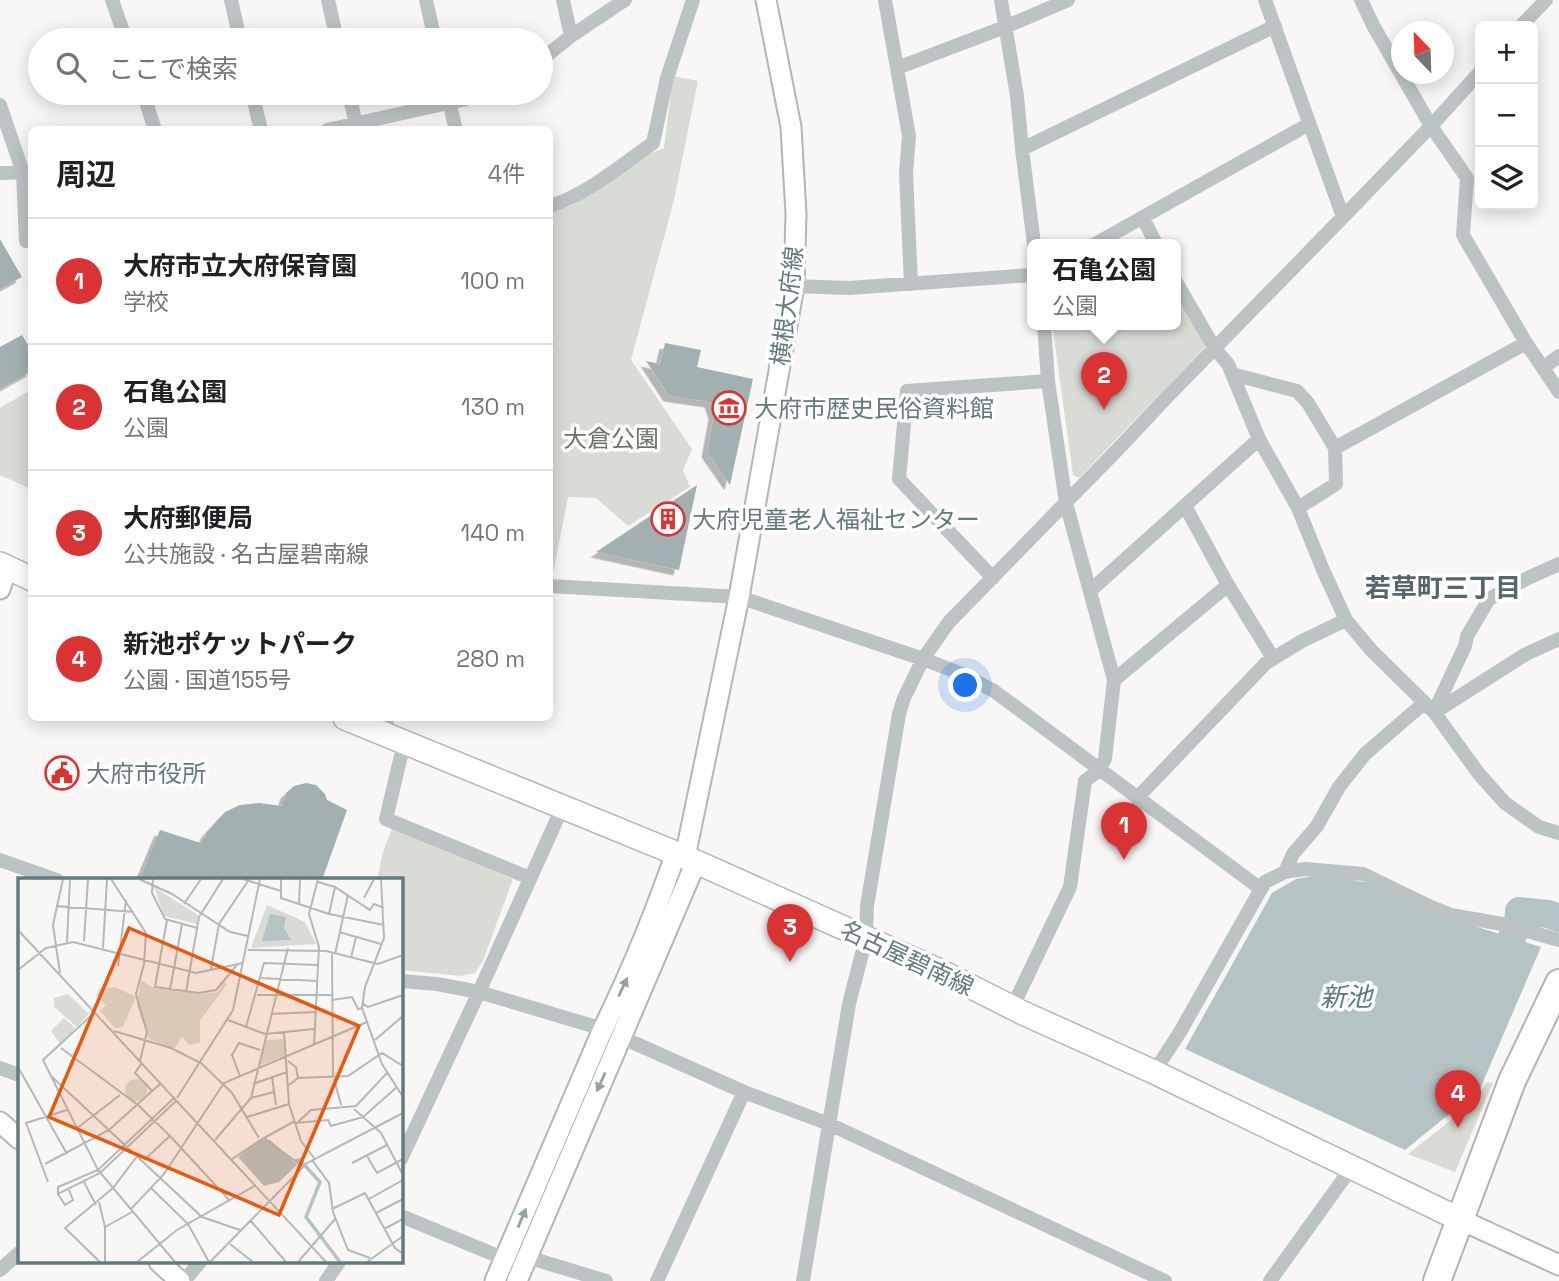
<!DOCTYPE html>
<html lang="ja">
<head>
<meta charset="utf-8">
<style>
	body { margin:0; font-family:"Space Grotesk","Noto Sans JP",sans-serif; background:#f6f6f6; color:#202124 }
	.controls { position:absolute; right:21px; top:21px; display:grid; overflow:hidden; border-radius:10px; box-shadow:0 4px 18px #0003 }
	.controls button { width:63px; height:63px; display:grid; place-items:center; padding:0; border:0; border-bottom:2px solid #e0e0e0; background:#fff; color:#202124; font:35px sans-serif }
	.compass { position:absolute; left:1391px; top:21px; width:63px; height:63px; border-radius:50%; background:#fff; box-shadow:0 4px 18px #0003; rotate:337deg }
	.you { position:absolute; left:966px; top:686px; width:24px; height:24px; margin:-18px; border:5px solid #fff; border-radius:50%; background:#1a73e8; box-shadow:0 0 0 10px #1a73e833 }
	.badge { display:grid; place-items:center; width:46px; height:46px; border-radius:50%; background:#d93334; color:#fff; font-size:23px; font-weight:700 }
	.pin { position:absolute; translate:-50% -58px; filter:drop-shadow(0 2px 4px #0008) }
	.pin::after { content:''; position:absolute; top:37px; width:24px; height:21px; background:inherit; clip-path:polygon(0 0,100% 0,50% 100%) }
	.popup { position:absolute; left:1027px; top:239px; width:154px; height:91px; box-sizing:border-box; display:grid; place-content:center; border-radius:10px; background:#fff; filter:drop-shadow(0 2px 5px #0005); font-size:23px; white-space:nowrap; color:#757577 }
	.popup b { font-size:26px; color:#202124 }
	.popup::after { content:''; position:absolute; left:50%; top:100%; margin-left:-14px; border:14px solid transparent; border-top-color:#fff }
	.list { margin:0; padding:0; list-style:none }
	h2 { display:flex; justify-content:space-between; align-items:center; height:91px; margin:0; padding:0 28px; font-size:30px }
	h2 small { font-size:23px; font-weight:400; color:#757577 }
	.list li { display:grid; grid-template-columns:46px 1fr auto; gap:21px; align-items:center; box-sizing:border-box; height:126px; padding:0 28px; border-top:2px solid #e0e0e0 }
	.list b { display:block; font-size:26px; white-space:nowrap }
	.list p { margin:0; font-size:23px; white-space:nowrap; color:#757577 }
	.list em { font-size:23px; font-style:normal; color:#757577 }
	.icon { flex:none; width:38px; height:38px; fill:none; stroke:currentColor; stroke-width:2; stroke-linecap:round; stroke-linejoin:round }
	.map { position:relative; flex:none; width:1559px; height:1281px; overflow:hidden }
	.search { position:absolute; background:#fff; box-shadow:0 4px 18px #0003; left:28px; top:28px; width:525px; height:77px; display:flex; align-items:center; gap:18px; box-sizing:border-box; padding:0 24px; border-radius:38px; color:#757577; font-size:26px }
	.panel { position:absolute; background:#fff; box-shadow:0 4px 18px #0003; left:28px; top:126px; width:525px; height:595px; border-radius:10px }
	.map>svg:first-child { display:block }
	.green { fill:#d9dcd4 }
	.water { fill:#b4c4c5 }
	.lines { fill:none; stroke-linecap:round; stroke-linejoin:round }
	.river { stroke:#b4c4c5; stroke-width:28 }
	.building { fill:#a3b0b2; filter:url(#shadow) }
	.secondary-casing { stroke:#afb7b9; stroke-width:23 }
	.primary-casing { stroke:#b0b7b9; stroke-width:26 }
	.highway-casing { stroke:#b0b6b8; stroke-width:30 }
	.street { stroke:#bcc3c4; stroke-width:14 }
	.secondary { stroke:#fff; stroke-width:19 }
	.primary { stroke:#fff; stroke-width:23 }
	.highway { stroke:#fff; stroke-width:26 }
	.oneway { fill:#92a2a5 }
	.labels { text-anchor:middle; dominant-baseline:central; stroke-width:7; stroke-linejoin:round; paint-order:stroke }
	.street-label { font-size:24px; fill:#647a7e; stroke:#fff }
	.poi-label { font-size:24px; fill:#647a7e; stroke:#fff; text-anchor:start }
	.park-label { font-size:24px; fill:#6b7763; stroke:#fff }
	.neighbourhood-label { font-size:26px; font-weight:bold; fill:#56666a; stroke:#fff }
	.water-label { font-size:26px; font-style:italic; fill:#5f7879; stroke:#fff }
	.inset-river { fill:none; stroke:#b4c4c5; stroke-width:3.5 }
	.inset-road { fill:none; stroke:#b0baba; stroke-width:2 }
	.view { fill:#e8590c; fill-opacity:0.15; stroke:#e8590c; stroke-width:3.5 }
	.inset-edge { fill:none; stroke:#647a7e; stroke-width:3.5 }
</style>
</head>
<body>
<div class="map">
<svg width="1559" height="1281" viewBox="0 0 1559 1281">
	<defs>
		<filter id="shadow"><feDropShadow dx="-5.5" dy="5.5" stdDeviation="0" flood-color="#0004"/></filter>
	</defs>
	<rect width="100%" height="100%" fill="#f8f7f5"/>
	<path class="green" d="M673,76L698,81L674,200L631,360L692,449L683,470L690,487L628,526L596,498L568,497L551,584H550V213L573,205L636,159L664,148Z
		M1176,294L1207,345L1079,478L1073,475L1052,324H1176Z
		M31,390V489L0,475V408Z
		M393,826L513,879L483,961L475,973L460,976L401,970V880H377L383,852Z
		M1487,1082L1493,1083L1455,1172L1408,1154L1475,1101Z"/>
	<path class="water" d="M1324,874L1377,885L1423,910L1541,947L1480,1089L1405,1150L1185,1049L1272,893L1296,879Z"/>
	<g class="lines">
		<path class="river" d="M1512,937L1518,922L1519,911L1548,914L1559,918"/>
	</g>
	<path class="building" d="M0,239L22,277L0,289Z
		M22,335L32,352V371L0,389V347Z
		M665,343L701,350L697,367L753,379L730,485L707,452L714,414L710,402L669,396L646,361L660,364Z
		M697,485L679,570L596,552Z
		M306,783L316,785L325,794L327,800L347,810L322,880H139L160,830L201,843L207,832L225,812L240,805L259,803L282,806L286,793L294,786Z"/>
	<g class="lines">
		<defs>
			<path id="secondary" d="M0,589L7,568
				M685,857L739,597L794,286L796,214L791,127L766,0
				M0,1122L19,1139
				M1459,1219L1559,1265
				M159,1262L180,1281
				M495,1281L603,1029C631,972 655,913 676,853
				M517,1281L696,862"/>
			<path id="primary" d="M0,564L32,579
				M345,718L685,857L940,971L1023,1013L1154,1072L1459,1219"/>
			<path id="highway" d="M1437,1281L1512,1081L1559,983"/>
		</defs>
		<use href="#secondary" class="secondary-casing"/>
		<use href="#primary" class="primary-casing"/>
		<use href="#highway" class="highway-casing"/>
		<path class="street" d="M112,0L126,40
			M231,0L240,40
			M328,0L337,40
			M426,0L435,40
			M563,0L571,36
			M885,0L909,136L906,173L911,284
			M1001,0L1017,96L1022,149L1034,244
			M1265,0L1343,217
			M1361,0L1374,27L1431,126L1467,178L1463,235L1526,343
			M1521,26L1546,0
			M541,60L571,36L625,0
			M897,68L1005,27L1068,0
			M143,93L155,130
			M252,93L261,130
			M349,93L357,130
			M447,93L456,130
			M0,105L23,173L26,241
			M327,130L493,93
			M1022,149L1275,26
			M0,173L30,172
			M550,206C588,194 620,166 653,143L667,78L693,0
			M1143,218L1156,244
			M1095,244L1309,124
			M1176,282L1215,349L1228,364L1259,439L1298,508L1323,570L1346,620L1371,650L1434,712L1479,774L1505,803L1539,827L1559,833
			M794,286L849,288L1032,275
			M1543,368L1559,392
			M1232,374L1297,391L1308,403L1335,448
			M1185,506L1228,585L1273,658
			M1298,508L1336,484L1335,448L1526,343L1543,368L1559,356
			M993,578L899,479L907,391L1048,381
			M550,586L739,597L923,659L962,674L994,691L1261,889
			M1090,591L1259,439
			M1114,680L1228,585
			M1434,712L1465,646L1467,636L1489,599L1528,578L1559,564
			M1435,712L1526,654L1559,639
			M386,718L388,736
			M404,743L386,819L530,878
			M1137,798L1266,663L1302,641L1346,620
			M0,860L57,880
			M1285,872L1293,854L1317,826L1339,787L1365,754L1424,703
			M401,981L437,984L479,992L603,1029L744,1092
			M1012,1008L1070,887L1085,781L1099,770L1105,759L1114,680L1066,503L1048,381L1044,324
			M0,1068L19,1075
			M1154,1072L1180,1032L1261,889L1265,882L1285,872L1305,869L1363,874L1429,906L1451,915L1502,924L1559,940
			M401,1159L479,992L563,806
			M401,1216L505,1259L527,1257L606,1281
			M0,1270L19,1253
			M184,1281L200,1262
			M326,1281L339,1262
			M657,1281L744,1092L829,1124L1165,1281
			M803,1281L849,1004L866,938L867,906L899,714L904,698L923,659L949,622L1122,445L1166,398L1343,217L1431,126L1480,72
			M1270,1281L1352,1167"/>
		<use href="#secondary" class="secondary"/>
		<use href="#primary" class="primary"/>
		<use href="#highway" class="highway"/>
	</g>
	<defs><path id="oneway-solid" d="M-6-.8H1V-3.2L6.5 0L1 3.2V.8H-6Z" transform="scale(1.75)"/></defs>
	<g class="oneway">
		<use href="#oneway-solid" transform="translate(623 987) rotate(-65)"/>
		<use href="#oneway-solid" transform="translate(601 1082) rotate(114)"/>
		<use href="#oneway-solid" transform="translate(522 1218) rotate(-67)"/>
	</g>
	<defs>
		<symbol id="museum-ring" viewBox="-11 -11 22 22"><circle r="9.5" fill="#fff" stroke="#d93334" stroke-width="1.5"/><path d="M0-6L6-3V-2H-6V-3ZM-5-1h2V3h-2ZM-1-1h2V3h-2ZM3-1h2V3H3ZM-6 4H6V6H-6Z" fill="#d93334"/></symbol>
		<symbol id="building-ring" viewBox="-11 -11 22 22"><circle r="9.5" fill="#fff" stroke="#d93334" stroke-width="1.5"/><path d="M-4-6H4V6H1V3H-1V6H-4ZM-2.5-4.3h1.7v1.8h-1.7ZM.8-4.3h1.7v1.8H.8ZM-2.5-1h1.7V.8h-1.7ZM.8-1h1.7V.8H.8Z" fill="#d93334"/></symbol>
		<symbol id="civic-ring" viewBox="-11 -11 22 22"><circle r="9.5" fill="#fff" stroke="#d93334" stroke-width="1.5"/><path d="M-.6-6.5H3V-4.5H.6V-3L4-1V1h2V6H-6V1h2V-1L-.6-3ZM-1.2 2.5V6h2.4V2.5Z" fill="#d93334"/></symbol>
	</defs>
	<g fill-rule="evenodd">
		<use href="#museum-ring" x="710" y="389" width="38" height="38"/>
		<use href="#building-ring" x="649" y="500" width="38" height="38"/>
		<use href="#civic-ring" x="43" y="754" width="38" height="38"/>
	</g>
	<g class="labels">
		<g class="street-label">
			<text transform="translate(787 306) rotate(-83)">横根大府線</text>
			<text transform="translate(907 958) rotate(25)">名古屋碧南線</text>
		</g>
		<g class="poi-label">
			<text x="754" y="408">大府市歴史民俗資料館</text>
			<text x="692" y="519">大府児童老人福祉センター</text>
			<text x="86" y="773">大府市役所</text>
		</g>
		<g class="park-label">
			<text x="611" y="438">大倉公園</text>
		</g>
		<g class="neighbourhood-label">
			<text x="1443" y="588">若草町三丁目</text>
		</g>
		<g class="water-label">
			<text x="1346" y="997">新池</text>
		</g>
	</g>
	<g transform="translate(18 878)">
		<rect width="385" height="385" fill="#f8f7f5"/>
		<path d="M136,9L180,37L179,46L146,38ZM249,27L287,44L298,66L233,70ZM123,102L136,110L183,116L200,114L206,104L209,106L182,143V165L171,167L164,159L156,171L131,161L119,128ZM97,109L118,119L105,149L97,150L82,133L88,127L78,117L81,111ZM50,116L71,136L59,149L36,129V120ZM46,140L57,150L43,167L33,153ZM265,161L268,177L240,188L247,162ZM107 212a11 11 0 1 1 22 0a11 11 0 1 1-22 0Z" fill="#d9dcd4"/>
		<path d="M252,36L268,39L266,50L273,62L244,63ZM243,262H252L279,287L261,304L246,308L220,279Z" fill="#b4c4c5"/>
		<path class="inset-river" d="M276,283L282,282L302,304L288,339L322,384"/>
		<path class="inset-road" d="M93,1L128,55L126,86L118,116L129,154L122,183M121,1L154,16L212,54L230,58M135,1L134,15L147,41L179,50M225,1L263,13M263,1V20L311,36M363,1L366,60L347,109L344,130L364,186L385,219M300,4L317,9L352,32L356,26L366,30M317,9L311,36L366,47M346,20L356,1M166,26L183,1M281,27L282,1M38,28L116,34M149,42L137,109L181,115L198,112L219,87M0,52L308,384M321,54L363,66M66,63L70,1M49,64L52,1M85,70L89,1M230,72L308,73L360,86L385,77M314,76L315,197M317,76L330,17M333,80L338,59M100,88L108,22M193,91L201,46L230,3M0,92L28,70L55,64L178,95L225,85M42,95L35,47L45,1M243,100L299,103M152,112L164,46M168,114L181,39L205,1M239,117H314M314,122L334,119L340,131L344,130M344,125L350,129L385,117M76,135L25,182L80,292L157,384M253,136L298,134M210,142L247,156L296,151M228,149L246,85L300,87M96,153L153,170L183,185L214,215L241,260M266,154L271,226L283,263L296,280M357,162L385,138M296,167L301,69L291,36L300,1M43,170L120,227L152,258M270,183L278,189L280,200M124,185L117,195L134,213M0,189L49,276M33,198L184,339L222,352M222,198L214,177L221,165L242,172M254,199L258,227M316,201L323,227M235,206L269,194M271,207L280,200L330,198L364,175L385,188M157,219L80,292L40,309V316L82,295L158,223M159,220L215,132L242,1M233,220L256,214M336,231L345,239L379,209M229,239L271,226M280,244L293,232L338,228L369,195M278,245L310,242L313,248L345,239L363,255L385,297M58,251L102,217M246,260L277,243M197,262L233,220L270,70M349,278L359,295L385,281M214,281L246,260L285,289M126,282L152,258L212,323M294,282L311,305L315,334L330,372L352,380M334,285L369,267M27,286L91,252L142,206M30,304L8,245L49,232M66,304L78,327M133,310L170,346L191,384M40,316L47,327L55,322L51,312M351,321L385,302M81,324L87,349V384M113,331L146,296L206,205L349,144M314,331L347,315L377,370L385,376M358,335L385,321M233,343L268,384M87,349L114,334M366,351L385,341M212,366L235,384M82,384L47,350L95,310L120,277M119,384L159,352L238,307M192,384L289,285L385,235M280,384L318,340M349,384L385,358"/>
		<path class="view" d="M111,50L341,148L261,337L31,239Z"/>
		<rect width="385" height="385" class="inset-edge"/>
	</g>
</svg>
<div class="controls">
<button>+</button>
<button>−</button>
<button><svg class="icon" aria-label="layers" viewBox="0 0 24 24"><path d="M12 4l9 5-9 5-9-5zM3 14l9 5 9-5"/></svg></button>
</div>
<svg class="compass" viewBox="-18 -18 36 36"><path d="M0-13l5 13h-10z" fill="#e53935"/><path d="M0 13l5-13h-10z" fill="#757577"/></svg>
<div class="you"></div>
<div class="pin badge" style="left:1124px;top:860px">1</div>
<div class="pin badge" style="left:1104px;top:410px">2</div>
<div class="popup"><b>石亀公園</b>公園</div>
<div class="pin badge" style="left:790px;top:962px">3</div>
<div class="pin badge" style="left:1458px;top:1128px">4</div>
<div class="search"><svg class="icon" aria-label="search" viewBox="0 0 24 24"><circle cx="10" cy="10" r="6"/><path d="M15 15l6 6"/></svg>ここで検索</div>
<section class="panel">
<h2>周辺<small>4件</small></h2>
<ul class="list">
<li><span class="badge">1</span><div><b>大府市立大府保育園</b><p>学校</p></div><em>100 m</em></li>
<li><span class="badge">2</span><div><b>石亀公園</b><p>公園</p></div><em>130 m</em></li>
<li><span class="badge">3</span><div><b>大府郵便局</b><p>公共施設 · 名古屋碧南線</p></div><em>140 m</em></li>
<li><span class="badge">4</span><div><b>新池ポケットパーク</b><p>公園 · 国道155号</p></div><em>280 m</em></li>
</ul>
</section>
</div>
</body>
</html>
